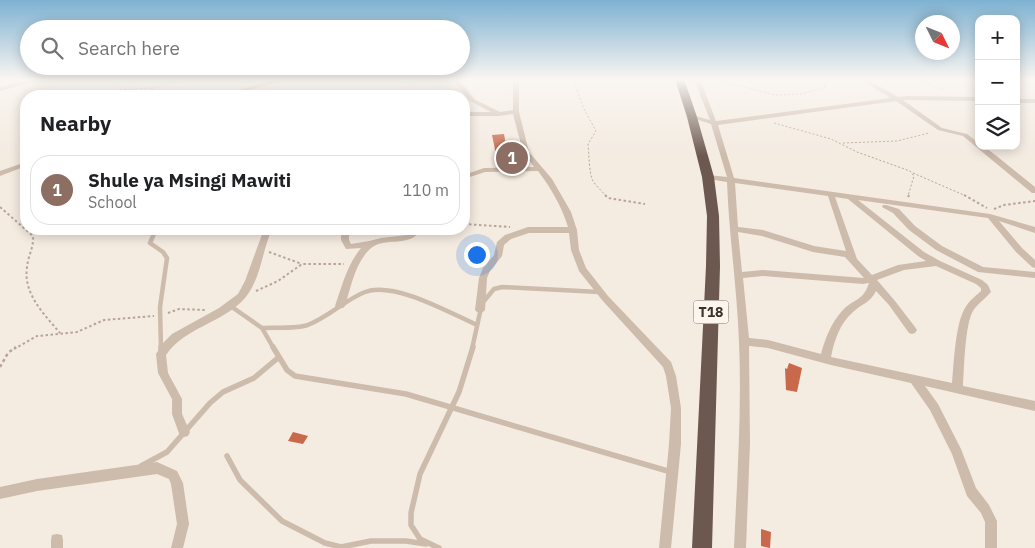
<!DOCTYPE html>
<html lang="en">
<head>
<meta charset="utf-8">
<style>
	body { margin:0; font-family:"IBM Plex Sans",sans-serif; background:#f2f2f2; color:#202124 }
	.controls { position:absolute; right:15px; top:15px; display:grid; overflow:hidden; border-radius:10px; box-shadow:0 2px 12px #0003 }
	.controls button { width:45px; height:45px; display:grid; place-items:center; padding:0; border:0; border-bottom:1px solid #e0e0e0; background:#fff; color:#202124; font:25px sans-serif }
	.compass { position:absolute; left:915px; top:15px; width:45px; height:45px; border-radius:50%; background:#fff; box-shadow:0 2px 12px #0003; rotate:133deg }
	.you { position:absolute; left:476px; top:254px; width:18px; height:18px; margin:-12px; border:4px solid #fff; border-radius:50%; background:#1a73e8; box-shadow:0 0 0 8px #1a73e833 }
	.badge { display:grid; place-items:center; width:32px; height:32px; border-radius:50%; background:#1f5a5e; color:#fff; font-size:16px; font-weight:700 }
	.pin { position:absolute; translate:-50% -50%; border:2px solid #fff; box-shadow:0 1px 5px #0006 }
	.list { margin:0; padding:0; list-style:none }
	h2 { display:flex; justify-content:space-between; align-items:center; height:65px; margin:0; padding:0 20px; font-size:21px }
	h2 small { font-size:16px; font-weight:400; color:#757577 }
	.list li { display:grid; grid-template-columns:32px 1fr auto; gap:15px; align-items:center; box-sizing:border-box; height:70px; margin:0 10px 10px; padding:0 10px; border:1px solid #e0e0e0; border-radius:20px }
	.list b { display:block; font-size:19px; white-space:nowrap }
	.list p { margin:0; font-size:16px; white-space:nowrap; color:#757577 }
	.list em { font-size:16px; font-style:normal; color:#757577 }
	.icon { flex:none; width:28px; height:28px; fill:none; stroke:currentColor; stroke-width:2; stroke-linecap:round; stroke-linejoin:round }
	.map { position:relative; flex:none; width:1035px; height:548px; overflow:hidden }
	.search { position:absolute; background:#fff; box-shadow:0 2px 12px #0003; left:20px; top:20px; width:450px; height:55px; display:flex; align-items:center; gap:12px; box-sizing:border-box; padding:0 18px; border-radius:28px; color:#757577; font-size:19px }
	.panel { position:absolute; background:#fff; box-shadow:0 2px 12px #0003; left:20px; top:90px; width:450px; height:145px; border-radius:20px }
	.map>svg:first-child { display:block }
	.building { fill:#c8694b }
	.lines { fill:none; stroke-linecap:round; stroke-linejoin:round }
	.path-far2 { stroke:#b9a596; stroke-width:1; stroke-dasharray:2 2; stroke-linecap:butt }
	.path-far1 { stroke:#b9a596; stroke-width:2; stroke-dasharray:2.5 2.5; stroke-linecap:butt }
	.path { stroke:#b9a596; stroke-width:2.5; stroke-dasharray:3 3; stroke-linecap:butt }
	.service-far1 { stroke:#cdbbac; stroke-width:4.5 }
	.service { stroke:#cdbbac; stroke-width:5.5 }
	.minor { fill:#cdbbac; fill-rule:evenodd }
	.trunk { fill:#6c584f; fill-rule:evenodd }
	.labels { text-anchor:middle; dominant-baseline:central; stroke-width:4; stroke-linejoin:round; paint-order:stroke }
	.shield { fill:#fbf5ee; stroke:#756b66; stroke-width:1 }
	.shield-label { font-size:14px; font-weight:bold; fill:#3b302b }
</style>
</head>
<body>
<div class="map">
<svg width="1035" height="548" viewBox="0 0 1035 548">
	<rect width="100%" height="100%" fill="#f4ebe1"/>
	<path class="building" d="M504,134L509,163L498,164L492,135Z
		M789,363L802,368L797,392L786,390L785,368L787,369Z
		M293,432L308,436L303,444L288,441Z
		M761,529L771,532L770,548L761,546Z"/>
	<g class="lines">
		<path class="path-far2" d="M83,79L112,82L121,90L152,88V96
			M573,79L583,107L596,131L588,144C589,153 589,174 593,181C596,186 602,191 606,196
			M714,79L775,95L801,94L826,87L823,83L826,79
			M915,79L944,90
			M151,88L192,79
			M125,90L135,79
			M396,96L418,79
			M774,123L831,139L857,152L910,171L914,176L908,196
			M843,143L897,141L929,133
			M913,173L966,196"/>
		<path class="path-far1" d="M605,195L608,198L645,204
			M964,195L987,208
			M908,197L909,195
			M0,207L33,236C34,247 28,256 27,267C23,294 44,314 60,333
			M994,209L1004,205L1035,201
			M464,224L510,227
			M269,252L302,264
			M256,291L278,281L302,264H344
			M168,313L179,309L205,310
			M14,349L37,336L77,332L104,320L154,316"/>
		<path class="path" d="M0,367L8,353L16,347"/>
		<path class="service-far1" d="M156,229L150,243L163,252L167,258L160,307L161,349
			M484,301L494,289L502,287L599,292
			M229,305L262,328L274,349
			M262,328C275,327 291,329 304,326C322,322 346,299 365,292C394,281 450,313 477,325
			M472,349L481,308"/>
		<path class="service" d="M161,347V353
			M273,347L287,370L295,376L406,394L671,472
			M227,456L240,480L282,521L325,543L341,547L371,541H406L426,544
			M141,466L167,452L210,403L223,392L254,378L279,357
			M439,548L420,539L411,525V513L420,474L459,392L473,347"/>
		<path class="minor" d="M32,79H44L0,91V87Z
			M279,79H291L225,96H216Z
			M452,79H458L474,99L500,112L513,110V79H519V112L529,152L552,179L571,212L577,230L579,250L586,268L608,296L671,362L676,376L681,408V444L671,548H659L669,444L671,408L666,376L663,367L653,356L602,300L579,271L571,250L569,233H529L511,239L504,245L502,256L490,271L487,278L485,310L483,312H477L475,310L479,278L483,268L494,255L497,242L505,235L528,227H568C562,207 551,188 538,171L485,172L464,179V175L484,168L534,167L523,152L513,114L499,116H464V112H491L470,101Z
			M694,79H700L716,121L891,98L859,79H867L898,97L907,96L979,97V101L903,100L942,128L967,134L979,143V146H984L1035,187V193H1032L963,136L938,130L896,101L718,125L734,178L990,214L1035,227V233L999,221L1022,248L1035,260V268L1032,267L1016,252L988,218L858,200L924,252L940,261L982,280L988,285L991,292L989,294C984,300 976,305 973,311C965,324 964,369 963,386L1035,401V411L925,386L938,404L961,449L976,488L989,505L997,521V548H985V522L981,513L967,496L952,454L930,410L911,383L831,365L768,348L749,346L750,443L746,548H734C737,480 742,410 739,342C737,288 729,235 727,182L708,179L704,177L708,175L727,177L711,124L689,117L692,115L710,120ZM735,183L828,196L846,251L814,246L763,230L738,227ZM835,197L848,199L918,256L926,261L898,265L872,275L857,259ZM738,232L762,236L813,252L845,257L864,278L763,270L742,272ZM936,266L976,284L981,288V291C977,295 970,300 967,305C955,320 954,364 952,383L831,357C834,341 840,323 853,312C863,303 870,303 876,291L889,305L909,333L912,334L915,333L917,330L915,327L895,301L877,280L904,270ZM763,276L863,284L869,283C863,302 854,298 842,311C831,323 825,339 821,354L768,340L749,338L743,278Z
			M1016,99H1035V103H1016Z
			M26,162V166L0,176V171Z
			M883,205H886L899,209L915,226L942,246L983,267L1035,272V278L978,272L936,250L909,230L893,213L882,207Z
			M264,229H272C262,251 261,279 245,298C223,323 185,327 166,355L168,373L182,399V414L190,432L188,436L184,437L180,436L172,414V399L158,373L156,354L164,342L172,334L219,308L238,294L245,281Z
			M341,229H349V240L351,244L369,241L381,238L407,235L414,229H422C408,250 385,235 370,249C355,263 351,287 345,306L343,308H337L335,306C342,286 347,265 361,248L346,249L341,240Z
			M157,462L177,471L183,483L189,524L183,548H171L177,524L171,484L169,479L157,474L37,491L0,499V487L37,479Z
			M57,534L62,535L63,540V548H51V540L52,535Z"/>
		<path class="trunk" d="M675,79H684L697,117L714,177L719,216L720,266L712,548H692L706,266L707,216L702,177L687,117Z"/>
	</g>
	<linearGradient id="sky" x2="0" y2="1"><stop stop-color="#7eb2d2"/><stop offset="0.51" stop-color="#faf6f2"/><stop offset="1" stop-color="#faf6f2" stop-opacity="0"/></linearGradient>
	<rect width="1035" height="156" fill="url(#sky)"/>
	<g class="labels">
		<rect class="shield" x="693.5" y="300.5" width="35" height="23" rx="4"/>
		<g class="shield-label">
			<text x="711" y="312">T18</text>
		</g>
	</g>
</svg>
<div class="controls">
<button>+</button>
<button>−</button>
<button><svg class="icon" aria-label="layers" viewBox="0 0 24 24"><path d="M12 4l9 5-9 5-9-5zM3 14l9 5 9-5"/></svg></button>
</div>
<svg class="compass" viewBox="-18 -18 36 36"><path d="M0-13l5 13h-10z" fill="#e53935"/><path d="M0 13l5-13h-10z" fill="#757577"/></svg>
<div class="you"></div>
<div class="pin badge" style="left:512px;top:158px;background:#8d6e63">1</div>
<div class="search"><svg class="icon" aria-label="search" viewBox="0 0 24 24"><circle cx="10" cy="10" r="6"/><path d="M15 15l6 6"/></svg>Search here</div>
<section class="panel">
<h2>Nearby<small></small></h2>
<ul class="list">
<li><span class="badge" style="background:#8d6e63">1</span><div><b>Shule ya Msingi Mawiti</b><p>School</p></div><em>110 m</em></li>
</ul>
</section>
</div>
</body>
</html>
